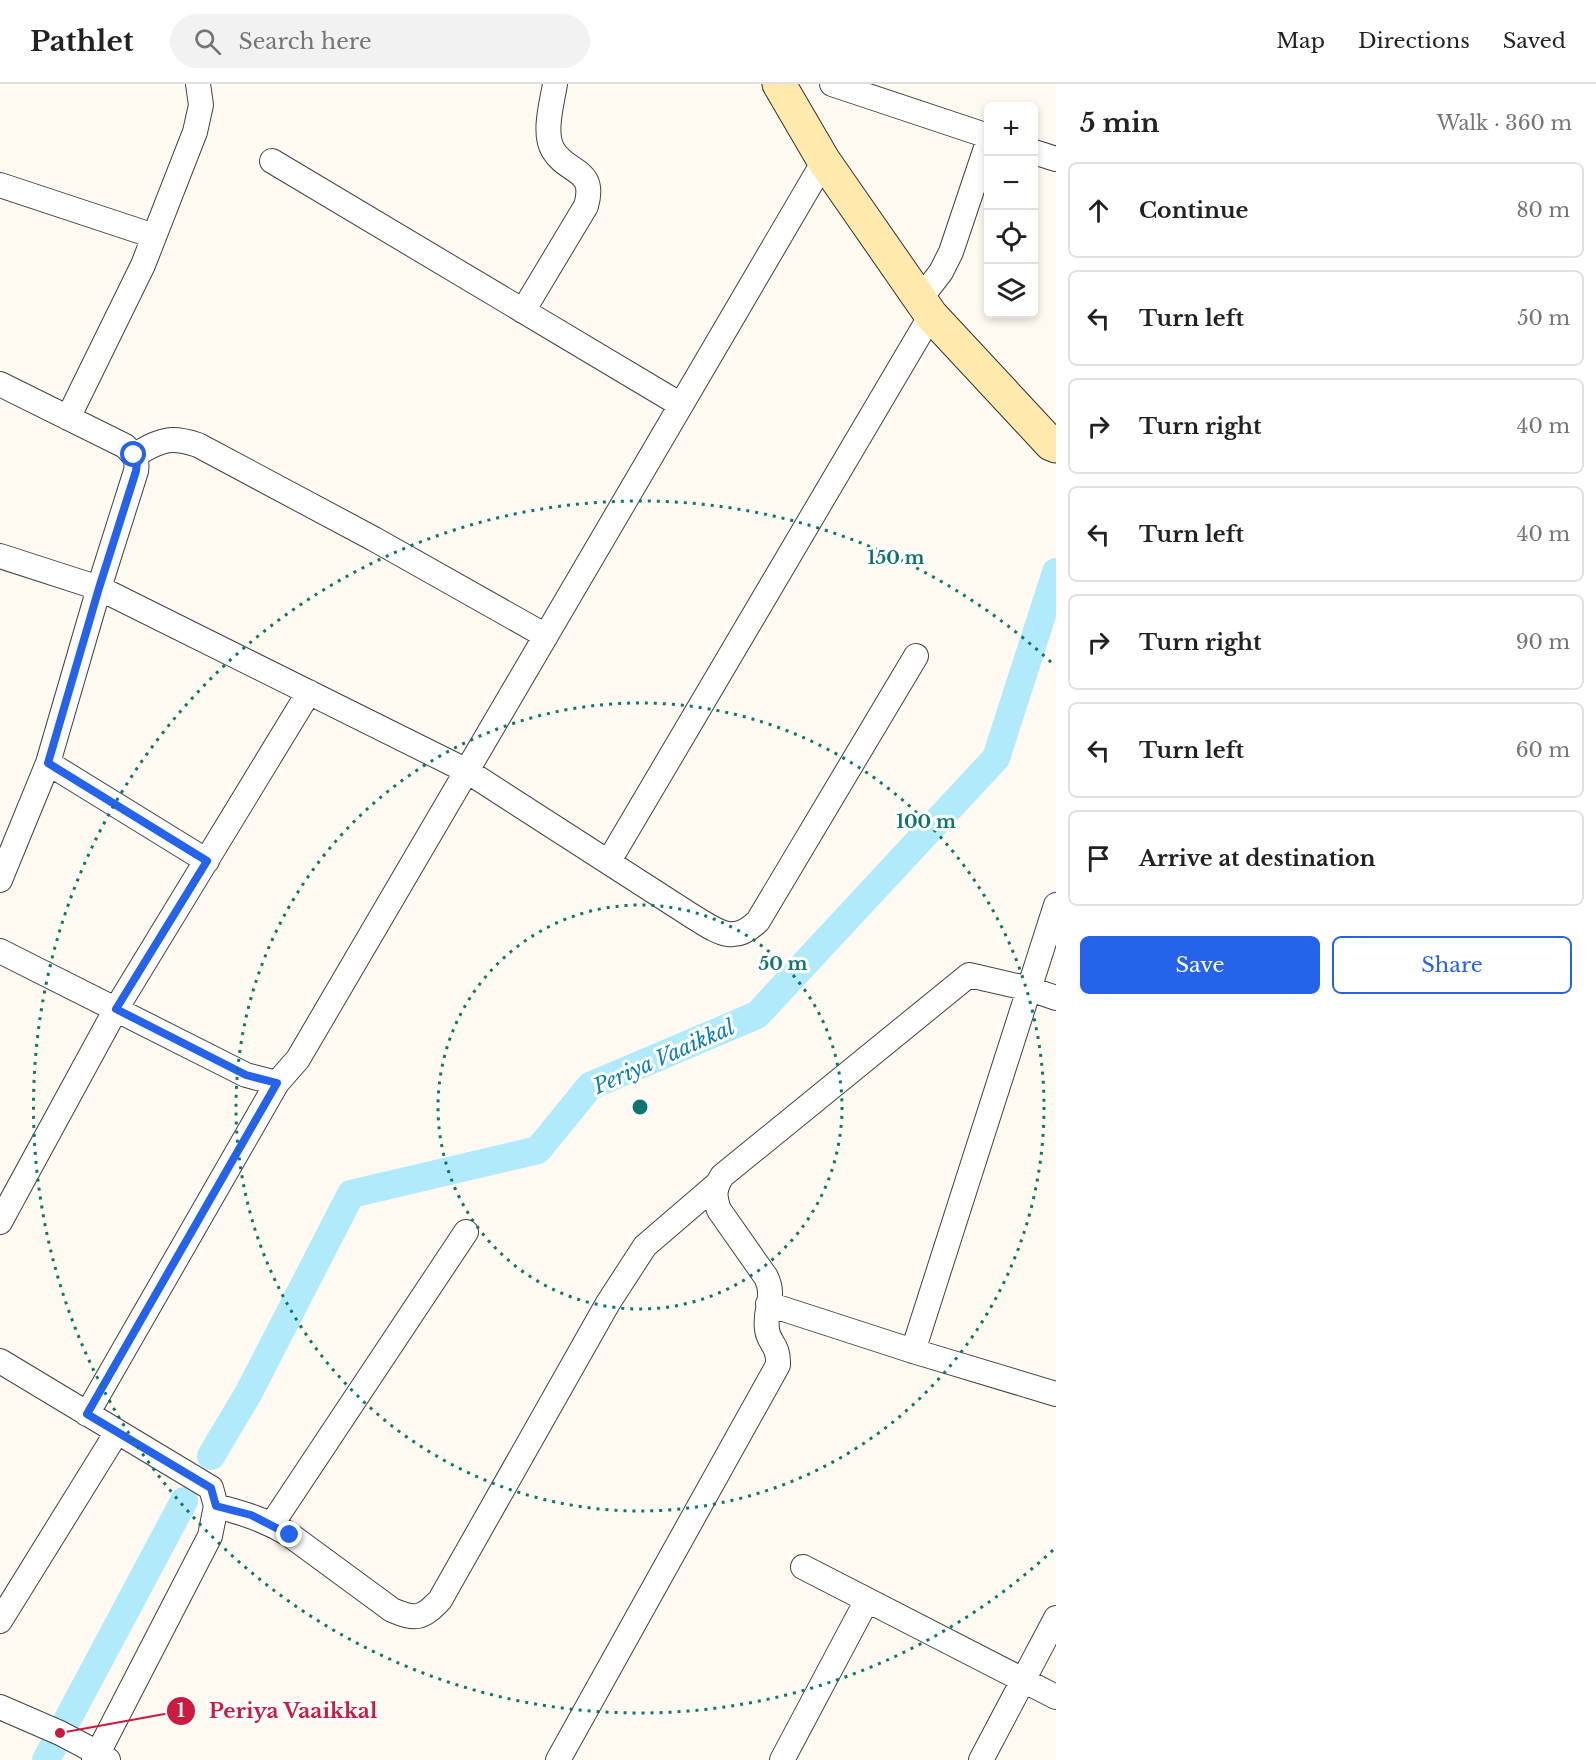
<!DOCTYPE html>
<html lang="en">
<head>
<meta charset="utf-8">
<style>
	body { margin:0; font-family:"Libre Baskerville",serif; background:#f2f2f2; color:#222 }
	.controls { position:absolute; right:18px; top:18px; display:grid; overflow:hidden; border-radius:9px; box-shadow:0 3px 9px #0003 }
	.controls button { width:54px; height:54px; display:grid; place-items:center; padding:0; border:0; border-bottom:2px solid #e0e0e0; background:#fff; color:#222; font:30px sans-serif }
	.stop { position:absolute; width:18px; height:18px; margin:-14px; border:4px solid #2563eb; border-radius:50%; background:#fff }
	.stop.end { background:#2563eb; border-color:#fff; box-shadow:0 2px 6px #0008 }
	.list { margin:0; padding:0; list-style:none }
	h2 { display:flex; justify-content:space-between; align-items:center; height:78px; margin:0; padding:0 24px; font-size:26px }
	h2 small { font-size:20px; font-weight:400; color:#767676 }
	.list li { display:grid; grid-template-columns:39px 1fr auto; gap:18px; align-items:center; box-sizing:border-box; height:96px; margin:0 12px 12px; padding:0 12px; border:2px solid #e0e0e0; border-radius:9px }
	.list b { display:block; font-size:22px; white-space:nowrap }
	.list em { font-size:20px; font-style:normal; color:#767676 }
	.actions { display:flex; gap:12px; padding:18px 24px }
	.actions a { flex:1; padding:14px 0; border:2px solid #2563eb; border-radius:9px; text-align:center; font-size:21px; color:#2563eb }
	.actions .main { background:#2563eb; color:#fff }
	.icon { flex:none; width:33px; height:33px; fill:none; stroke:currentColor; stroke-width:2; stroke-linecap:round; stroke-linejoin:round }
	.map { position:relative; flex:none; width:1056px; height:1676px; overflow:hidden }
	header { display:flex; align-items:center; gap:36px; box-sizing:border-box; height:84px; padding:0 30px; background:#fff; border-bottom:2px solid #e0e0e0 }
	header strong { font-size:28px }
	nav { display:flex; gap:33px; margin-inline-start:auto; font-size:21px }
	.search { width:420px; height:54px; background:#f2f2f2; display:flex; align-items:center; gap:15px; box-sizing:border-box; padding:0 21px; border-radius:33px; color:#767676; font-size:22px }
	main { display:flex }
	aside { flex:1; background:#fff }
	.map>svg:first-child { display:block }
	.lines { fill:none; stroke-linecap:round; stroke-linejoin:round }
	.canal { stroke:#b1ebfb; stroke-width:28 }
	.street-casing { stroke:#424242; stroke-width:26 }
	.secondary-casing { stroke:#313131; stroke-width:35 }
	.street { stroke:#fff; stroke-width:24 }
	.secondary { stroke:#ffe9ac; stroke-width:33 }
	.route { stroke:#2563eb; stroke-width:8 }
	.ring { fill:none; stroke:#0f766e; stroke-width:3; stroke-dasharray:3 6 }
	.labels { text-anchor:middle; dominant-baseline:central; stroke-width:6; stroke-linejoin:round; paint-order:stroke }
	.water-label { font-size:21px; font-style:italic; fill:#0d7fac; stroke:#fff }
	.centre { fill:#0f766e; stroke:#fff; stroke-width:3 }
	.ring-label { font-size:18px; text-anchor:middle; font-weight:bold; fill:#0f766e; stroke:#fff; stroke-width:6; stroke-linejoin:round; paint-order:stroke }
	.leader { fill:none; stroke:#cb1b3e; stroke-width:2 }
	.callout-dot { fill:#cb1b3e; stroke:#fff; stroke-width:2 }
	.mark-label { font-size:18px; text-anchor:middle; font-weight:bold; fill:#fff }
	.callout-label { font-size:21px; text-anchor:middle; font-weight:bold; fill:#cb1b3e; stroke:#fff; stroke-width:6; stroke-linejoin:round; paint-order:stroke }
</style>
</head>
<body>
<header>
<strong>Pathlet</strong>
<div class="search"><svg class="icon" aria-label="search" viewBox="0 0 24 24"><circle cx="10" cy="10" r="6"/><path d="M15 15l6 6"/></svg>Search here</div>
<nav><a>Map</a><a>Directions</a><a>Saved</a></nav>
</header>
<main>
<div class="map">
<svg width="1056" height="1676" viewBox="0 0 1056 1676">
	<rect width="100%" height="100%" fill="#fffaf1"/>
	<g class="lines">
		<path class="canal" d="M211,1372L248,1310L351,1110L538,1066L590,1002L757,931L996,674L1056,488
			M46,1676L184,1417"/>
		<defs>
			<path id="street" d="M832,0L988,52
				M1034,68L1056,75
				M272,77L681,321
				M0,101L154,152
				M920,215L941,188L951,168L988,58
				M523,227L586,122C597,84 567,90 553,66C543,49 552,19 555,0
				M0,300L125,362C134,371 138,375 136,387L99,504L48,679L0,796
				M68,334L143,181L195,48L201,21L198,0
				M134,371C161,357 167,351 198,361L374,455L546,552
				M0,472L99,504L467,687L692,832C717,847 733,862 758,837L916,572
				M48,679L207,777
				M609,777L931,231
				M0,867L246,991L277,999L298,975L824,77
				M0,1138L116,925L309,608
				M768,1220L913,1267L1056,1310
				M913,1267L1056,821
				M0,1277L211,1404L216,1422L210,1452L98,1669L108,1676
				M87,1330L277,999
				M216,1422C243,1429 266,1436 290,1451L392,1526C416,1536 422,1535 440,1516L608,1219L645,1162L716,1101
				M272,1440L466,1148
				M803,1483L1056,1613
				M0,1537L117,1348
				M0,1623L60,1649L98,1669L94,1676
				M558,1676L778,1281C779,1260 768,1259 767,1245C764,1224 776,1213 766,1193L719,1126C714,1112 714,1105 722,1092L969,891L1030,905L1056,914
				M782,1676L867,1516
				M981,1676L1056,1534"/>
			<path id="secondary" d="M779,0L824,77L931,231L1051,360L1056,362"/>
		</defs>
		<use href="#street" class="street-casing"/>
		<use href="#secondary" class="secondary-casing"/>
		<use href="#street" class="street"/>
		<use href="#secondary" class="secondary"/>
	</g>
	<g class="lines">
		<path class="route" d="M134,371L137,378L136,387L99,504L48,679L207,777L116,925L246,991L277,999L87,1330L211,1404L216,1422L251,1431L290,1451"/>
	</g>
	<g class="ring">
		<circle cx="640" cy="1023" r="202"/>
		<circle cx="640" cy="1023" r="404"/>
		<path d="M1053 1466A606 606 0 1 1 1053 580"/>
	</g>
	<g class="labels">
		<g class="water-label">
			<text transform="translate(664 973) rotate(-24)">Periya Vaaikkal</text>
		</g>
	</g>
	<circle cx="640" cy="1023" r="9" class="centre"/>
	<g class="ring-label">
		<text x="896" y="480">150 m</text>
		<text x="926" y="744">100 m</text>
		<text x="783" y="886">50 m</text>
	</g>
	<path class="leader" d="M60 1649L181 1627"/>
	<g class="callout-dot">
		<circle cx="60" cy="1649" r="6"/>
		<circle cx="181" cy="1627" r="15"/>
	</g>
	<g class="mark-label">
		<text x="181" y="1633">1</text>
	</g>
	<g class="callout-label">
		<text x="293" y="1634">Periya Vaaikkal</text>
	</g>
</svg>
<div class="controls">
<button>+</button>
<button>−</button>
<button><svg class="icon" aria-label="locate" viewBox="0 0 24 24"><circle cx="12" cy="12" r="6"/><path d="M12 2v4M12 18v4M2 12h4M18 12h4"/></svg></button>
<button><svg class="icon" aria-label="layers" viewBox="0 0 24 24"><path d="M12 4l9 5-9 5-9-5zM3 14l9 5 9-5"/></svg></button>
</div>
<div class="stop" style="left:134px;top:371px"></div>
<div class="stop end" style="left:290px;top:1451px"></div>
</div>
<aside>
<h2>5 min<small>Walk · 360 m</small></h2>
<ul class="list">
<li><svg class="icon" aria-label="ahead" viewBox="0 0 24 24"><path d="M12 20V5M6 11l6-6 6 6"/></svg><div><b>Continue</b></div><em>80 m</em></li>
<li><svg class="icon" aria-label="left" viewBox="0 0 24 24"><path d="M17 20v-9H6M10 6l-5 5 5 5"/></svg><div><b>Turn left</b></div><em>50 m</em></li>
<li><svg class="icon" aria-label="right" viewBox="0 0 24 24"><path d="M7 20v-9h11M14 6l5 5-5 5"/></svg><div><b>Turn right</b></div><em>40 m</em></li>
<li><svg class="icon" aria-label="left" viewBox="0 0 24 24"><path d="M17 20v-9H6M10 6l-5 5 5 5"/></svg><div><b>Turn left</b></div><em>40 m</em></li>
<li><svg class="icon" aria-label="right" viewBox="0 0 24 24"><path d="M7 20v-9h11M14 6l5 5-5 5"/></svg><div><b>Turn right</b></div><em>90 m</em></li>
<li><svg class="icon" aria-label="left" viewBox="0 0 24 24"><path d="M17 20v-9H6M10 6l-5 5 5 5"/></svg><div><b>Turn left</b></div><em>60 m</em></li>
<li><svg class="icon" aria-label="arrive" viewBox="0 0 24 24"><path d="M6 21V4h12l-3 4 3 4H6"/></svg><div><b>Arrive at destination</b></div></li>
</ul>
<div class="actions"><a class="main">Save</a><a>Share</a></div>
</aside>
</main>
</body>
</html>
